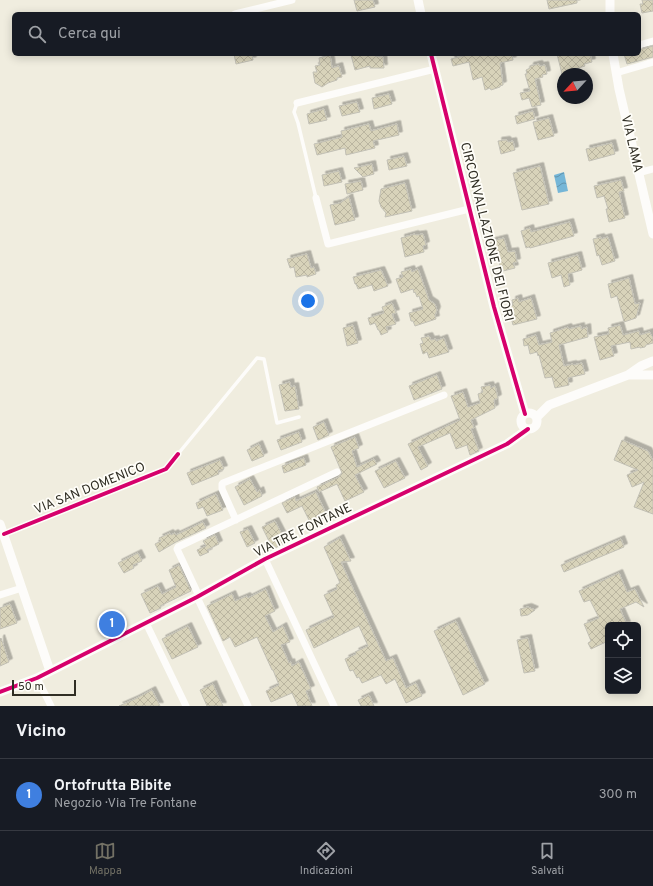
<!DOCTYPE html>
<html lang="it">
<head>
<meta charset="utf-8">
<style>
	body { margin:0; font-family:Overpass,sans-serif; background:#20242c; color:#f1f3f6 }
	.controls { position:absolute; right:12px; bottom:12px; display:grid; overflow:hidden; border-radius:6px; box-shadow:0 2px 10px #0003 }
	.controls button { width:36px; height:36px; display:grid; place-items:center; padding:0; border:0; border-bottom:1px solid #363941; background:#171b24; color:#f1f3f6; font:20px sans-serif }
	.compass { position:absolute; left:557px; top:68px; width:36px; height:36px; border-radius:50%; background:#171b24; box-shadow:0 2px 10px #0003; rotate:244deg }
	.scale { position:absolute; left:12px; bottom:10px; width:64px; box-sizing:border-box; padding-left:4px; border:2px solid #302e24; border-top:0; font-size:11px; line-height:14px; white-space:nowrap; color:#302e24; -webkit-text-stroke:3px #fffef9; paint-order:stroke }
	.you { position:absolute; left:308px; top:301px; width:14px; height:14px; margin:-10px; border:3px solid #fff; border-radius:50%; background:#1a73e8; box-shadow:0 0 0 6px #1a73e833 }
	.badge { display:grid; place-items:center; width:26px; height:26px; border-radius:50%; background:#737165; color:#fff; font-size:13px; font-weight:700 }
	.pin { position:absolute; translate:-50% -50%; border:2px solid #fff; box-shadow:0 1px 4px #0006 }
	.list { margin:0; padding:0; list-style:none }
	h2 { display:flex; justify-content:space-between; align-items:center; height:52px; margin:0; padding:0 16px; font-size:17px }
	h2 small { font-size:13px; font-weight:400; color:#9ea1a6 }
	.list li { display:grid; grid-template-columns:26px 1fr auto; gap:12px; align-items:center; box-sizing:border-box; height:72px; padding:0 16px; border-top:1px solid #363941 }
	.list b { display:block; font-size:15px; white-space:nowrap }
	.list p { margin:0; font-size:13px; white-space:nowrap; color:#9ea1a6 }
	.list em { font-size:13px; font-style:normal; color:#9ea1a6 }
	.icon { flex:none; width:22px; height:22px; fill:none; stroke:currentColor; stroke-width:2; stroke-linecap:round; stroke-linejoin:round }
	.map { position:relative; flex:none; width:653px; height:706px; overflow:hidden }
	.search { position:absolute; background:#171b24; box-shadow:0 2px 10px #0003; left:12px; right:12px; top:12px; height:44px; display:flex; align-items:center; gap:10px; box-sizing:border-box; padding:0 14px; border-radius:6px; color:#9ea1a6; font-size:15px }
	.sheet { height:124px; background:#171b24 }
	nav { display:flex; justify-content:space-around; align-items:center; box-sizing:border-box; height:56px; border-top:1px solid #363941; background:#171b24; font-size:11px; color:#9ea1a6 }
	nav a { display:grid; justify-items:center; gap:2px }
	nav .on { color:#737165 }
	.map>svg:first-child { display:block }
	.water { fill:url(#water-waves) }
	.building { fill:url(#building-cross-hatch); stroke:#c2c0b5; filter:url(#shadow) }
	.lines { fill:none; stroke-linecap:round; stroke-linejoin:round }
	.service { stroke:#fdfcfa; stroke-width:3.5 }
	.minor { stroke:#fdfcfa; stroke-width:7 }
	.tertiary { stroke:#fdfcfa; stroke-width:9 }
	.cycleway-casing { stroke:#fffef9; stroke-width:6 }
	.cycleway { stroke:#d6006c; stroke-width:4 }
	.labels { text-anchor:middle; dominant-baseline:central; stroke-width:3.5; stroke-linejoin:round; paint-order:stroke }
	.street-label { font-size:13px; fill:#302e24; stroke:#fffef9 }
</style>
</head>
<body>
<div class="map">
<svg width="653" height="706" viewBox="0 0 653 706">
	<defs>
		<pattern id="water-waves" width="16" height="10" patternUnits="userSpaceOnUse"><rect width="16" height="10" fill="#75b6d7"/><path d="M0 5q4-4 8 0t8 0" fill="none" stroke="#6094ae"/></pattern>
		<pattern id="building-cross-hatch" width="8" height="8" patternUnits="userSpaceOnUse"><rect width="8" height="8" fill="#d8d3ba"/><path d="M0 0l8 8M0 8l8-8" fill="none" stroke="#bab5a0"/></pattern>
		<filter id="shadow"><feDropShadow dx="3.5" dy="-3.5" stdDeviation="0" flood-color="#0004"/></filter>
	</defs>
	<rect width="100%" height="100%" fill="#f0eddf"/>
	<path class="water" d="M564,172L568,191L558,193L554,175Z"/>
	<path class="building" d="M354,0H373L375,7L357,11Z
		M547,0H577V3L549,9Z
		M642,0H653V11L642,13L640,4H643Z
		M653,46V57L627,64L624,54H639V50Z
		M234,54H252L253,60L236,64Z
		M370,54H374L375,56L383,57L384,68H370V66L355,70L351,55Z
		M471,54H479L480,56L487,54H512L513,60L500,63L503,85L500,86V87L491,90L490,88L485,90L482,77L473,80L469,62L453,66L451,59Z
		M557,54H590L592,62L584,64L585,66L575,69L576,74H562Z
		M330,55L332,68L339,66L342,77L337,78V80L328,83L322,87L315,83L313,72H317L315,66L320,65L319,58Z
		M539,64L540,66L545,65L547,74L542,75L543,77L535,79L541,105L532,107L529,98L522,100L520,93L530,91L525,74H527L526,70L530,68V66Z
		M389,94L392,104L374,109L372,98Z
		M357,102L360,112L342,116L339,106Z
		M324,109L327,120L309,124L307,114Z
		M533,111L535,119L517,124L515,116Z
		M549,118L554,136L538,140L533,122Z
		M369,124L371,131L397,124L399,135L373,141L375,148L346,155L345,148L317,155L314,144L342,137L341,131Z
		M505,140H507L508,142L513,141L515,150L501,154L498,141Z
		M612,143L615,154L589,161L586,149Z
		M404,156L407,166L389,170L387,160Z
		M372,164L374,174L363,177L354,168Z
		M540,166L549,204L522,210L513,173Z
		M339,171L342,182L324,186L322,175Z
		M621,180L624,191L619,192L625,218L609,222L606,209H608L604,196L597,198L594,186Z
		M361,181L363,190L347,194L345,184Z
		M405,183L412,211L385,217L386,213L381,207L379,201L381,189Z
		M349,197L355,220L335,225L330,205L340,203Z
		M570,222L574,236L530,248L529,247L526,248L521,231L530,228L531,232Z
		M415,234L416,235L423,234L426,245L423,246L424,252L405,257L401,238Z
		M601,237V239L608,237L615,261L602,265L599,255L597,256L593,239Z
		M504,238L508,252L515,251L517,262L513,263L515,268L503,271L501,265L500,266L498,255H493L490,242H492V241Z
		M307,254L311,268L314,267L316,274L307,277V275L296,277L294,267L290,268L287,259Z
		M578,255L582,270L568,274L570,285L564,287L561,275L552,278L548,263Z
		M411,269L412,272L418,269L429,300L435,304L437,310L435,315L436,319L415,326L413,321H411L409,313L423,309L419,296L417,297L415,292L414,293L413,289L401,293L396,279L403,277L401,272Z
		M381,270L388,286L374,291L372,285L358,289L356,284H355L353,277Z
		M629,278L635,304L640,303L636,318L624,322L617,296L611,298L608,284Z
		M518,298L519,302L531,298L537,319L513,325L508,306L513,305L512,300Z
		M392,303L396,313L392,314L396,324L386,327L388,332L381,335L379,330H378L375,323L370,325L368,318L384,313L382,307Z
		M353,325L358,343L347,346L343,328Z
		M620,325L623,335L639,331L640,335L650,332L651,335L653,337V343L646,345L645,347L640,348V347L631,349L630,342L611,346L614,356L600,360L594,337L609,334L608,328Z
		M581,326V329L587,327L588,337L559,345L564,366L573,364L574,365L582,363L585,374L568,378L569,385L555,388L552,377L545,378L539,355L538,356L537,352L530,354L528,345L524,346L523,339L536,335L539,345L552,342L550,333L568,327L569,329Z
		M429,336L431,340L436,339V341L444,338L449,352L429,358L427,352L423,354L420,344L423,343L421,338Z
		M437,375L442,389L414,400L409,386Z
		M290,382L291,387L295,386L299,409L285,411L279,385Z
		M490,385L491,388L495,386L498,398L494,400L495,408L471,420L474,428L471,429L479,451L470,455L467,445L456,449L450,433L418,447L428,466L421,470L408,444L460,420L451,396L463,392L468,407L480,403L478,394L483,392L481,387Z
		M324,422L329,435L318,440L313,427Z
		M299,432L302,442L281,450L277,440Z
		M355,437L359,448L352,451L357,467L374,459L377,464L355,475L364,492L345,501L337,484L319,492L317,487L339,477L342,473L331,447Z
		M622,440L648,451L653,461V514L634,507L644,482L632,487L627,475L638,470L614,460Z
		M259,444L264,456L252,461L247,450Z
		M304,458L306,465L284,473L282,466Z
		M220,460L224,469L218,471L219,474L192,485L187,473Z
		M396,461L405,478L384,488L375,471Z
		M250,479L257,492L260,490L262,496L244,505L235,487Z
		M316,492L327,516L311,524L302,506L287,513L282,503L295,497L296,501Z
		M216,494L223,510L207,516L203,507L198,509L196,503Z
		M275,521L286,542L273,549L262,527Z
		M203,522L206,528L176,542L159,552L155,544L161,541L159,538L170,533L171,535L175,533L176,535Z
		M248,529L255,543L247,547L240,532Z
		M215,535L219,544L207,550L209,552L200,556L197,550L206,546L203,541Z
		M340,538L351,561L341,562L386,661L393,658L406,688L416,683L422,696L406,703L395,679L386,684L381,675L362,683L359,677L357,678L353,670L350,671L345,659L356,654L355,652L368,646L359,626L314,648L306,630L334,617L324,595L337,589L336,585L340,583L324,547Z
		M621,539L624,547L564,572L561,565Z
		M138,553L142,561L133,565L134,568L124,573L118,563Z
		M179,565L191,591L160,606L161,608L150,613L141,594L158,586L162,594L176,587L169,570Z
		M619,573L627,592L635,589L644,607L636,602L620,609L627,625H608V641L591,649L588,643L591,641L584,624L599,618L590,600L584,602L579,591Z
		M266,589L275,611L265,616L273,632L283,626L290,642L281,645L289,663L291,662L292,666L299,662L311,689L306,691L312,706H298L292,693L271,702L266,691L279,685L273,670H272L257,637L235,647L230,637L223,641L207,606L232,594L235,601L247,596L248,598Z
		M10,604L17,623L0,629V608Z
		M528,607L535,610L528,615L521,616L520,609Z
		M456,621L485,684L463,695L434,631Z
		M188,626L198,647L172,659L162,639Z
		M1,638L9,662L0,666V639Z
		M528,638L535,671L524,673L517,640Z
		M213,684L218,696L223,706H207L200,690Z
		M152,690L160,706H119L135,699Z
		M369,695L374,706H361L358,700Z"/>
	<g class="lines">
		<path class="service" d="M297,103L294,112L298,123L316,198
			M178,454L257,358L264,359L277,423L299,417"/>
		<path class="minor" d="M235,14L292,0
			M639,45L653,41
			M616,73L653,62
			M297,103L435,69
			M638,173L653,169
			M316,198L328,244L469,209
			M236,520L222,489V484L223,483L444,395
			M4,534L166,469L178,454
			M265,559L334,706
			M0,595L22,588
			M199,596L177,549L178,547L337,472
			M197,597L248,706
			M146,623L186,706
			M37,678L51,706"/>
		<path class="tertiary" d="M418,0L421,14
			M610,0V14
			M431,54L494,307L525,414
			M613,54L619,89L653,234
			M628,375H653
			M521 421a8 8 0 1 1 16 0a8 8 0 1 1-16 0Z
			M537,417L549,405L628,375L641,366L653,361
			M0,524L50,671
			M0,692L37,678L197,597L265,559L507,444L528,429"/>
		<defs>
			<path id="cycleway" d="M431,54L494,307L525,414
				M4,534L166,469L178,454
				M0,692L37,678L197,597L265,559L507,444L528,429"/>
		</defs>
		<use href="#cycleway" class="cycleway-casing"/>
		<use href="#cycleway" class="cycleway"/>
	</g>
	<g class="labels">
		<g class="street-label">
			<text transform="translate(631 144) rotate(77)">VIA LAMA</text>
			<text transform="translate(486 232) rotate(76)">CIRCONVALLAZIONE DEI FIORI</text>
			<text transform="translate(90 489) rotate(-22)">VIA SAN DOMENICO</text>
			<text transform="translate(303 531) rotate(-26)">VIA TRE FONTANE</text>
		</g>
	</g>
</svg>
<div class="controls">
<button><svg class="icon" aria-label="locate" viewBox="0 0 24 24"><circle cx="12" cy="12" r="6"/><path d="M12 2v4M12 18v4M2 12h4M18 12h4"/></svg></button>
<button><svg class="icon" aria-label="layers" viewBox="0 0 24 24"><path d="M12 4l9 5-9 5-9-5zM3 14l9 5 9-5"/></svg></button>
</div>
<svg class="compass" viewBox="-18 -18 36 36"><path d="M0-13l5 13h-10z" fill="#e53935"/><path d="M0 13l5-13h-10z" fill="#9ea1a6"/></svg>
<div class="scale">50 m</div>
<div class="you"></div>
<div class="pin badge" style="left:112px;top:624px;background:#3f7fe0">1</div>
<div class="search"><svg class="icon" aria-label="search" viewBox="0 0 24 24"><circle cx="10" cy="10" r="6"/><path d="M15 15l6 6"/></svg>Cerca qui</div>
</div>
<section class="sheet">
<h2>Vicino<small></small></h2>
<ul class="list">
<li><span class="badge" style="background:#3f7fe0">1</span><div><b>Ortofrutta Bibite</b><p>Negozio · Via Tre Fontane</p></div><em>300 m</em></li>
</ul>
</section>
<nav>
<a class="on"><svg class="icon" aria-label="map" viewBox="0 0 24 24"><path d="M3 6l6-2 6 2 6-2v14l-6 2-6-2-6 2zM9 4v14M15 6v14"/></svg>Mappa</a>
<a><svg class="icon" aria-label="directions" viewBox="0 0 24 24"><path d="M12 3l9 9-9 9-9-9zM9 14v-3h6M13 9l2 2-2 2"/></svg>Indicazioni</a>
<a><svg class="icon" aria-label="saved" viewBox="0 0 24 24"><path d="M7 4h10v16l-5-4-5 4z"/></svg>Salvati</a>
</nav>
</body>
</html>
